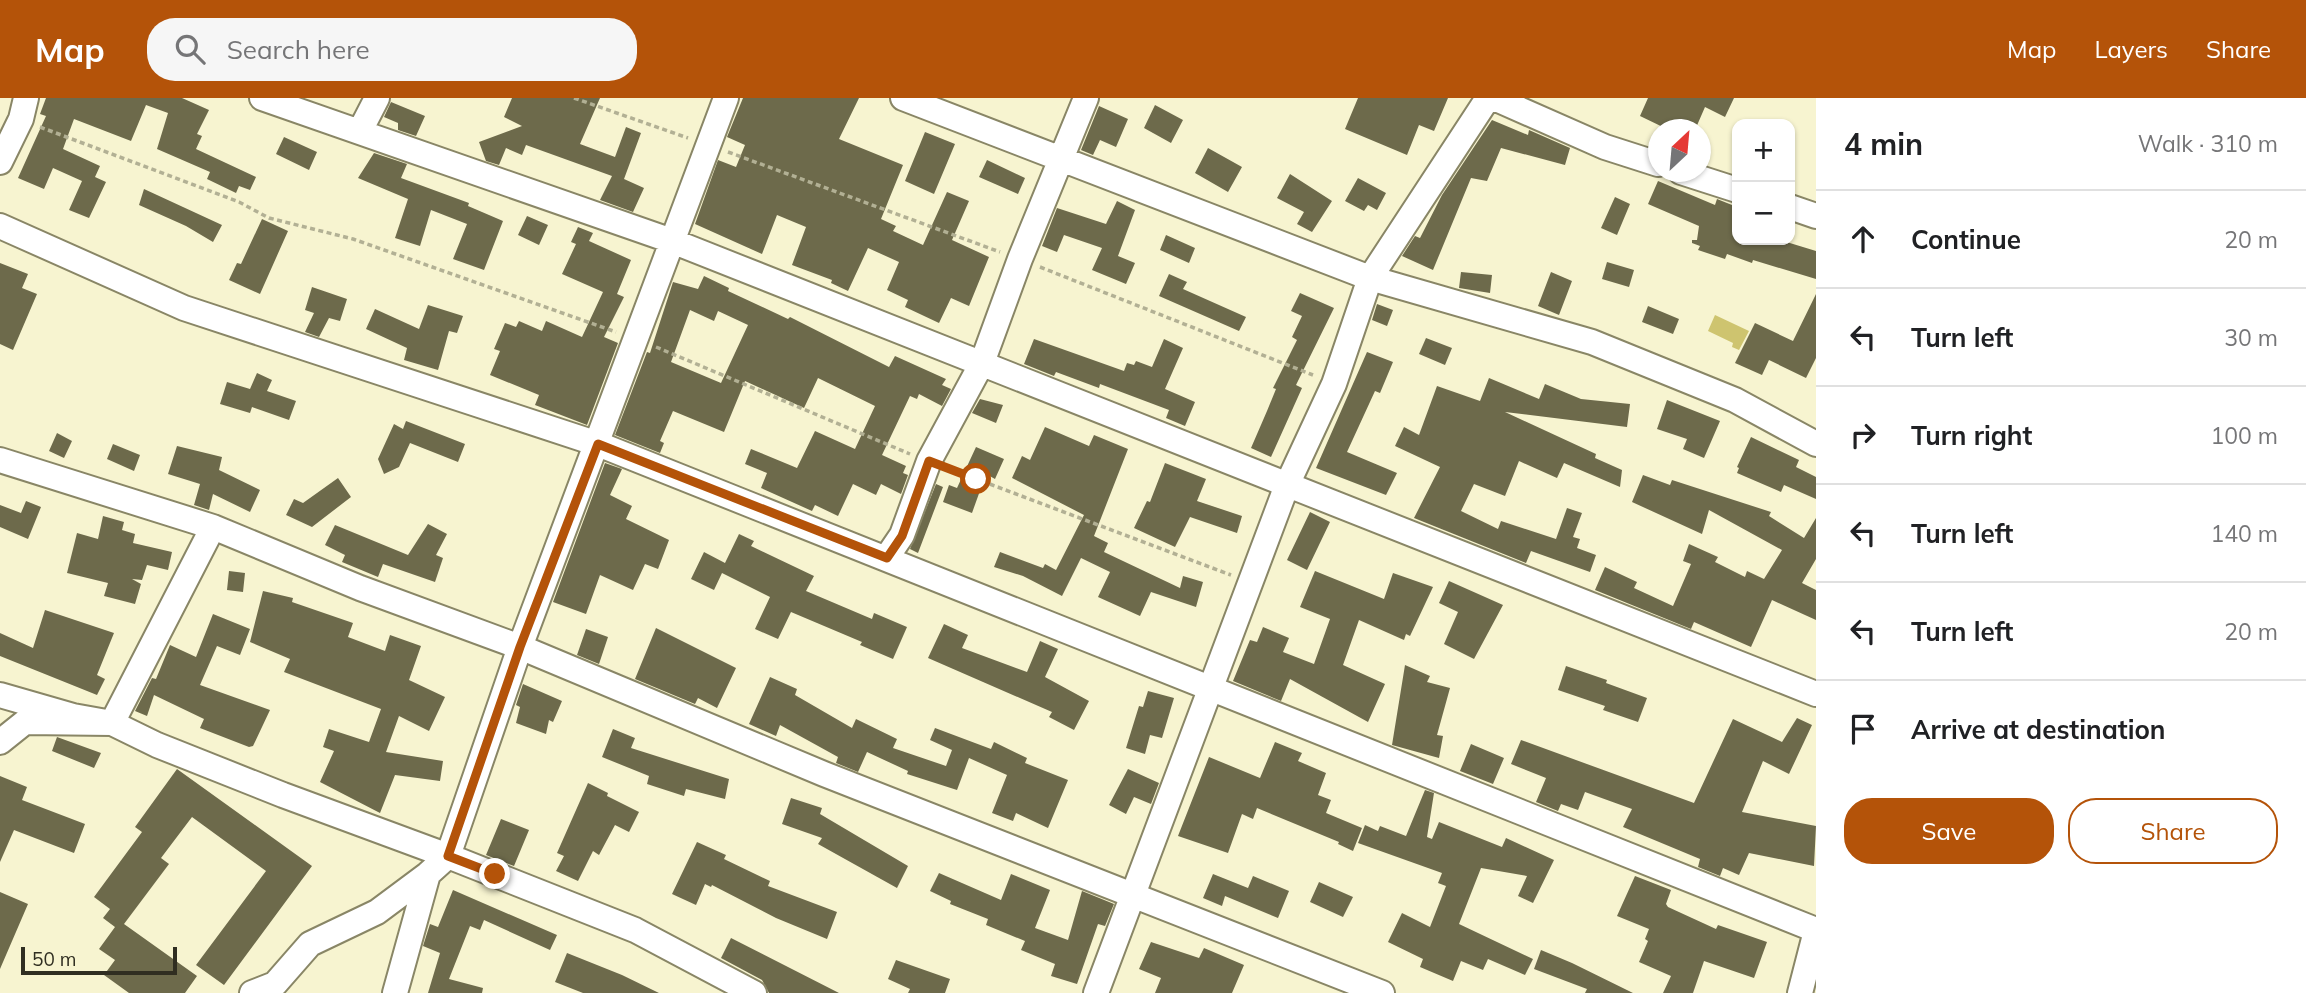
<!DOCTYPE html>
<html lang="en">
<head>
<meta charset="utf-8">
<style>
	body { margin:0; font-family:Mulish,sans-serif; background:#f6f6f6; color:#202124 }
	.controls { position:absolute; right:21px; top:21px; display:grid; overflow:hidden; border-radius:14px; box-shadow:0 2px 5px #0004 }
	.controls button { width:63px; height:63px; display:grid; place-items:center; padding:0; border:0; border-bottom:2px solid #e0e0e0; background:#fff; color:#202124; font:35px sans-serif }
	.compass { position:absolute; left:1648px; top:21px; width:63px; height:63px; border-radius:50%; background:#fff; box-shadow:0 2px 5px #0004; rotate:26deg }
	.scale { position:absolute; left:21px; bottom:18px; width:156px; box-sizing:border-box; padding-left:7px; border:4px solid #302e21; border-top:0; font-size:19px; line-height:24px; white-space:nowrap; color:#302e21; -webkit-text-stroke:5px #f7f4d0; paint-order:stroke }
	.stop { position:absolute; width:21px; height:21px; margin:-16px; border:5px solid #b45309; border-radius:50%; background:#fff }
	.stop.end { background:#b45309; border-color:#fff; box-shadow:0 2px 7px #0008 }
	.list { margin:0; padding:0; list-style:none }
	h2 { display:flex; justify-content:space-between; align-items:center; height:91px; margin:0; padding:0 28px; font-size:30px }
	h2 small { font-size:23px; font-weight:400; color:#757577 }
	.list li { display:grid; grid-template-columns:46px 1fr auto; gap:21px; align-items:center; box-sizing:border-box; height:98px; padding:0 28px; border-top:2px solid #e0e0e0 }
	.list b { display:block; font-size:26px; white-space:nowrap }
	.list em { font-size:23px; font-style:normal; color:#757577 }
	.actions { display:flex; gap:14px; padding:21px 28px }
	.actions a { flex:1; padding:16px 0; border:2px solid #b45309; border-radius:28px; text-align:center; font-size:24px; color:#b45309 }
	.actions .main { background:#b45309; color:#fff }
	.icon { flex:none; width:38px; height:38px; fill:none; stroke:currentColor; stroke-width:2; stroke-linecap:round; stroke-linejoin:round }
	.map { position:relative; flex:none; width:1816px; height:895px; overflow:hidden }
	header { display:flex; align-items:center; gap:42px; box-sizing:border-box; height:98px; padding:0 35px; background:#b45309; color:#fff }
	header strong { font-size:33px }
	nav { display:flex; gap:38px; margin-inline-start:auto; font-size:24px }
	.search { width:490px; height:63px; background:#f6f6f6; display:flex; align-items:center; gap:18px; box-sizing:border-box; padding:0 24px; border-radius:28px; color:#757577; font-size:26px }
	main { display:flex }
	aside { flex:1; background:#fff }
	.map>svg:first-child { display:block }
	.green { fill:#cec46f }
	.building { fill:#6d6a4b; fill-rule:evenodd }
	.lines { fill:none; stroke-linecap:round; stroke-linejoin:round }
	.minor-casing { stroke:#898666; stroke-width:28 }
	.path { stroke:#b2b094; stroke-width:3.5; stroke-dasharray:5 3.5; stroke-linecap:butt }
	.minor { stroke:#fff; stroke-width:24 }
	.route { stroke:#b45309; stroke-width:9 }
</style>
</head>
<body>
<header>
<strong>Map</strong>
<div class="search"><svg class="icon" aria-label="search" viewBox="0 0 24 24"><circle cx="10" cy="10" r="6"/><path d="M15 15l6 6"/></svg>Search here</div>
<nav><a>Map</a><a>Layers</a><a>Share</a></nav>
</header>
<main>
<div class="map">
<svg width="1816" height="895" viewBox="0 0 1816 895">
	<rect width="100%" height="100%" fill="#f7f4d0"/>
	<path class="green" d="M1715,217L1749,233L1739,252L1732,249L1733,245L1708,233Z"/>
	<path class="building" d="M46,0H182L209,12L197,36L202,38L196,51L256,79L250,92L239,88L236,95L207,81L210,74L157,51L168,15L146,7L131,43L74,21L63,51L100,68L95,79L106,84L89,120L69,112L82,83L53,70L44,91L18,80L46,18L40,16Z
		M512,0H600L580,46L615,59L626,29L641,35L624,81L644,90L633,114L600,102L612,78L526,47L522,57L506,50L499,67L486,63L479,44L522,28L504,19Z
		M743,0H859L839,41L903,67L881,121L896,128L893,133L923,147L947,94L969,103L952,142L989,159L969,208L951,200L939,225L905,209L908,202L887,192L899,164L868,150L848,193L831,185L832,182L792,167L806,129L777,117L762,156L695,126L718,62L736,69L745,47L727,39Z
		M1358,0H1448L1434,33L1419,27L1407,57L1345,31Z
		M1648,0H1734L1725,19L1705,9L1695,32H1669L1640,18Z
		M391,4L425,18L416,38L398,32V25L384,19Z
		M1155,7L1183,22L1171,45L1144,30Z
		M1099,8L1128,21L1116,49L1100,42L1093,57L1081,52Z
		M1492,22L1528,37L1529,32L1570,50L1565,67L1501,50L1487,83L1471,80L1433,172L1402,158L1415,138L1420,140L1442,97Z
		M925,34L955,46L934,96L905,83Z
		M284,39L317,54L309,72L276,56Z
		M1208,50L1242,69L1228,94L1195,75Z
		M374,55L407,66L401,80L469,105L468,108L503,123L484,172L453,161L467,126L431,112L420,148L395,140L408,101L358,80Z
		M987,62L1025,80L1018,96L979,79Z
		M1290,76L1332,103L1312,134L1297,126L1304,114L1277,100Z
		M1358,80L1386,95L1377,112L1368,107L1364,113L1345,103Z
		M1658,83L1715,107L1717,101L1737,109V142H1780L1816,153V181L1753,162L1752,165L1727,156L1725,161L1698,152L1700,148L1692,145V142H1697L1699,128L1648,106Z
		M144,91L222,127L213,144L186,128L139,107Z
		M1615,99L1630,106L1617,137L1601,130Z
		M1117,103L1135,112L1118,158L1135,165L1126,186L1092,172L1102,150L1064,137L1057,154L1042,148L1057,110L1106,126Z
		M527,118L548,127L539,147L518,137Z
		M262,121L288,133L260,196L229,182L237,165L241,166Z
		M578,129L593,135L589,143L631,162L617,196L624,199L604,239L618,245L587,327L535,307L539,297L490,277L500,253L494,251L505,225L516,229L519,223L542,233L546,223L582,239L603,194L562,176L576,146L571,144Z
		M1166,137L1195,150L1189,165L1160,152Z
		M1607,164L1634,172L1629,189L1602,181Z
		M0,165L28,176L22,190L37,196L13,252L0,246Z
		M1461,174L1492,177L1490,195L1459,190Z
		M1551,174L1572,183L1559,217L1538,208Z
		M1169,176L1187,184L1183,191L1246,219L1239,233L1159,198Z
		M704,178L729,190L728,193L788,221L790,219L889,269L895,258L946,281L942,287L951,291L942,308L919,296L917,301L910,298L882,357L906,368L903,375L908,377L901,396L881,386L876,397L853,386L838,418L815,407L812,413L761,390L767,375L745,366L751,351L797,370L815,333L855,351L875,308L818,280L804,310L745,283L724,334L673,313L660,343L664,345L660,355L615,337L647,254L650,255L673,184L698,191ZM690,212L714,223L718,213L748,227L721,285L671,264Z
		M312,189L347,201L340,223L329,220L319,239L305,234L314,215L305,212Z
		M1300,195L1334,210L1296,287L1302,290L1271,359L1251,350L1267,313L1276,291L1273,290L1297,242L1292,239L1302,218L1291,213Z
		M1816,196V260L1806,280L1769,262L1762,277L1735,265L1755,225L1793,243Z
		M1377,206L1393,212L1387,228L1372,222Z
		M428,207L463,218L457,235L449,233L438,272L404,262L407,250L366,231L375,211L419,231Z
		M1648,208L1679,221L1673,236L1642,224Z
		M1426,240L1452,250L1445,267L1419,256Z
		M1034,241L1124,273L1127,265L1134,267L1136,263L1152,269L1164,241L1183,250L1165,291L1195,304L1185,328L1166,320L1169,312L1100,286L1099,290L1056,274L1054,278L1024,266Z
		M1367,254L1393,264L1380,295L1375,293L1347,354L1397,375L1386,397L1316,370Z
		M257,275L272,282L267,293L296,303L289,322L252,309L250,315L220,306L227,284L250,291Z
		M1489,280L1539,301L1545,286L1581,301L1630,306L1627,329L1505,314L1596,356L1595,360L1622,372L1620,389L1564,365L1557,380L1519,363L1505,398L1474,386L1461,413L1498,431L1501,423L1556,441L1567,410L1582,415L1573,439L1580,441L1577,450L1596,457L1590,474L1531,453L1526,465L1414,420L1440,369L1395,348L1404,329L1419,337L1437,288L1480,303Z
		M980,301L1003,307L996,325L972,315Z
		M1667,302L1720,323L1704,360L1683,351L1687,341L1657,331Z
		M406,323L465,346L458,364L410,345L399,369L384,376L378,361L394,326L403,331Z
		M1045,329L1089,348L1094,337L1128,351L1094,438L1108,445L1104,454L1180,490L1183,478L1203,484L1196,509L1151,494L1140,518L1098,499L1110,474L1081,460L1062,498L1023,478L994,469L1000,454L1043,470L1045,466L1056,472L1084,417L1012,380L1022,358L1030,362Z
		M57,335L72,343L64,360L49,353Z
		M1751,339L1799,362L1796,369L1816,379V401L1784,387L1781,394L1737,375L1739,370L1737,369Z
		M113,346L140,357L134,373L107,361Z
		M177,348L222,359L219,372L260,392L250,414L213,396L209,412L194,407L200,386L168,376Z
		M976,349L1004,361L995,381L986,376L972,415L943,404L949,387L957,390Z
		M605,365L622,371L610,397L632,408L626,421L669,442L658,471L645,466L633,492L600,477L586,516L553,504Z
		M1165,365L1206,381L1197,403L1242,418L1237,435L1190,419L1175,449L1134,430L1147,403L1150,404Z
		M1643,377L1670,387L1672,382L1771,414L1769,418L1804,440L1816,420V461L1802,485L1816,492V522L1772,502L1751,549L1694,524L1691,531L1595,492L1605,469L1637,484L1634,490L1673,508L1691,466L1683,463L1689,446L1718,459L1715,464L1745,479L1747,473L1764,481L1782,452L1709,412L1702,436L1632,404Z
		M338,380L351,399L312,429L286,417L294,401L303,405Z
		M936,386L943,389L918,455L910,451Z
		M26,403L41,409L28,441L0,429V407L21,415Z
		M1310,414L1330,424L1307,472L1287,462Z
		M103,418L124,424L122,432L135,436L133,445L172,454L168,472L147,467L142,482L132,481L141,486L135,506L104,498L108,485L67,475L77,435L98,441Z
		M428,426L447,436L436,457L443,460L435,484L383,466L378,479L342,464L345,457L325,447L335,427L408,457Z
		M739,436L754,443L751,448L814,478L806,493L872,521L874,515L907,529L893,561L860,547L862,544L791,514L778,541L755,531L770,499L722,475L714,492L691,481L704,454L725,465Z
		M229,473L245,475L243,494L227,492Z
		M1315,473L1384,501L1393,475L1433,489L1410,538L1406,536L1404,542L1359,522L1343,567L1385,586L1368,624L1290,581L1281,603L1233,583L1250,542L1257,544L1263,529L1289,540L1283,554L1314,566L1330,521L1300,509Z
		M1449,483L1503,507L1474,561L1444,546L1458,514L1439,505Z
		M263,493L293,500L292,504L353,525L348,539L385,553L390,537L421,548L409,582L445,599L429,633L399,618L386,654L443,663L440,683L395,677L380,715L320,684L334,653L323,649L329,631L369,644L381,611L284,574L290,561L250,544Z
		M45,512L114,535L97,577L105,581L97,597L0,558V535L33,550Z
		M213,516L250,531L240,557L217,548L200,587L270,612L253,648L249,649L200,630L204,621L154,597L147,618L135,613L152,580L156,581L170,547L196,559Z
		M944,526L968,537L962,550L1027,574L1040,543L1058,551L1045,579L1089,603L1074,632L1049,619L1052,614L928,560Z
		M656,530L736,570L717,610L698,600L695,606L635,581Z
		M586,531L608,539L599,566L577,557Z
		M1405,567L1430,578L1427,584L1450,590L1437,637L1443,638L1439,660L1392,647Z
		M1566,568L1607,582L1606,585L1647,600L1638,624L1603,612L1605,608L1558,592Z
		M770,579L797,591L795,597L852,630L856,621L897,641L893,650L946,668L952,652L930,642L935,630L991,651L994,644L1027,660L1025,665L1068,682L1048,730L1016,715L1013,723L992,715L1007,677L969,660L957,692L907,676L908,673L867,654L858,674L836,665L838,659L780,627L776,638L749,626Z
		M523,586L562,603L553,624L549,622L546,636L516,625L520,609L516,607Z
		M1148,593L1174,600L1162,640L1150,637L1145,656L1126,650L1139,608L1143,609Z
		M1797,620L1812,627L1789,676L1763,663L1742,714L1816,728L1814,768L1749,755L1739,777L1723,770L1720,778L1698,769L1700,761L1623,729L1632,711L1585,694L1578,712L1561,706L1558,713L1536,704L1546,680L1511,666L1521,642L1694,705L1733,621L1782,644Z
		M613,631L635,640L631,650L729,681L725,701L686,691L684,698L647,686L649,678L602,659Z
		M57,639L101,655L94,670L52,653Z
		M1275,644L1302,655L1298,663L1326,675L1318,697L1331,702L1326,715L1362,730L1353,753L1338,746L1339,744L1257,710L1253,721L1242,716L1228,755L1178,738L1209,659L1260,680Z
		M1471,646L1504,660L1493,686L1460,673Z
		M177,671L312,768L224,887L196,867L266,773L192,719L161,760L169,766L124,826L197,878L185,895H129L104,877L115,862L99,851L115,829L103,820L110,811L94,799L142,734L135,729Z
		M1128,671L1159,685L1151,706L1134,699L1126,716L1109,707Z
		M0,678L27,689L22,702L85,726L74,755L14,732L0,764Z
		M588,685L608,695L607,698L639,714L629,734L615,727L599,757L593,753L578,783L556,773L564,758L557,755Z
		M1425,692L1434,695L1427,739L1432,741L1439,724L1502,749L1506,740L1554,762L1533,805L1518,798L1527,778L1481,770L1459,826L1533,861L1525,877L1488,861L1483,872L1461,863L1453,883L1420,869L1423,861L1388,844L1402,815L1430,829L1446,788L1438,785L1442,775L1358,745L1365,727L1378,733L1380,728L1406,738Z
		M791,700L822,710L820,716L908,768L897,790L818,746L822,740L782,726Z
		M501,721L529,732L514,768L486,757Z
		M697,744L726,757L724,761L770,783L768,788L837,814L827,841L776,820L712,787L711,789L705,786L696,807L672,796Z
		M939,775L1001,802L1011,776L1050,792L1035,830L1068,842L1082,793L1114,806L1105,828L1098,826L1077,886L1051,878L1055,866L1021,852L1025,843L986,827L988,821L950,806L951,803L930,793Z
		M1213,776L1248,790L1253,778L1289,793L1278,820L1225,798L1222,808L1203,800Z
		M1635,778L1671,792L1666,806L1668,809L1716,831L1718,827L1767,844L1754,880L1704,863L1693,895H1663L1671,878L1639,864L1648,843L1645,841L1649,831L1617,818Z
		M1319,784L1353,799L1343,819L1310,804Z
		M453,792L557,837L550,852L484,822L480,832L470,828L449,881L483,890L482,895H428L440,855L423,848L430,826L438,829Z
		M0,794L28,806L0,871Z
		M731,840L839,895H769L762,882L721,860Z
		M1151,844L1199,860L1204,850L1244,867L1232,895H1155L1161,880L1139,871Z
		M1541,852L1572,865L1633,895H1585L1587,891L1534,871Z
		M567,855L622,877L659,895H583L555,884Z
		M896,862L950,881L945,895H908L910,891L888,881Z"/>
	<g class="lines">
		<defs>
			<path id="minor" d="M262,0L672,143L1816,596
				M903,0L1370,180L1592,244L1735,302L1816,346
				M1494,0L1605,49L1658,66
				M360,33L377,0
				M0,64L21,21L26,0
				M1681,74L1737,92
				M1790,109L1816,118
				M0,128L184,210L598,346L1816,832
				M0,362L213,429L360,490L520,549L824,676L1382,895
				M887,459L902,437L929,363L982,265L1020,161L1086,0
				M0,597L73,618L112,625L157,647L283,697L448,758L635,832L754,895
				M0,644L25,624L112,625L213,429
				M252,895L275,886L310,846L377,814L428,776
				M395,895L428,776L448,758L520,549L726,0
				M1096,895L1287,387L1334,286L1370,180L1488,0
				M1800,895L1816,833"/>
		</defs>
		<use href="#minor" class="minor-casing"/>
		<path class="path" d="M574,0L688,40
			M40,29L239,104L269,120L353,141L616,234
			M728,54L1000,154
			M1040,169L1313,277
			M656,249L910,356
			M950,371L1231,477"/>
		<use href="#minor" class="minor"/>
	</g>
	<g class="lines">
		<path class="route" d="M495,776L448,758L520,549L598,346L887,460L902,438L929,363L976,381"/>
	</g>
</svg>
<div class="controls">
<button>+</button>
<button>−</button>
</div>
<svg class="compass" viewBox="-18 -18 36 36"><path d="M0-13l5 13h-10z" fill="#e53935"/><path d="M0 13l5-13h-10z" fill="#757577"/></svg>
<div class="scale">50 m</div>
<div class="stop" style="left:976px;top:381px"></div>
<div class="stop end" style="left:495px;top:776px"></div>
</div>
<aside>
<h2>4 min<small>Walk · 310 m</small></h2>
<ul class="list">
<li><svg class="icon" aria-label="ahead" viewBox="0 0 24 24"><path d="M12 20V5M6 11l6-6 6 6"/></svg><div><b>Continue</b></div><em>20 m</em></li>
<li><svg class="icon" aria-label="left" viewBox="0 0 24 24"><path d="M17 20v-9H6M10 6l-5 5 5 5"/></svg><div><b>Turn left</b></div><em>30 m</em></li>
<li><svg class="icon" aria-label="right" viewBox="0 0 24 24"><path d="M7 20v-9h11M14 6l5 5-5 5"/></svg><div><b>Turn right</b></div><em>100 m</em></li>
<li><svg class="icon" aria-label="left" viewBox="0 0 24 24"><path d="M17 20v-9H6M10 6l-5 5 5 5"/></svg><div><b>Turn left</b></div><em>140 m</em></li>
<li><svg class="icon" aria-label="left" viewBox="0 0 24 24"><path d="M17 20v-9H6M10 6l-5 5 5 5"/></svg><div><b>Turn left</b></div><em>20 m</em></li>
<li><svg class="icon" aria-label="arrive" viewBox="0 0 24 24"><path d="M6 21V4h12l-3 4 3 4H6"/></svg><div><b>Arrive at destination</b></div></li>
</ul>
<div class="actions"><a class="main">Save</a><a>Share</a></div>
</aside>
</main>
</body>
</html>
